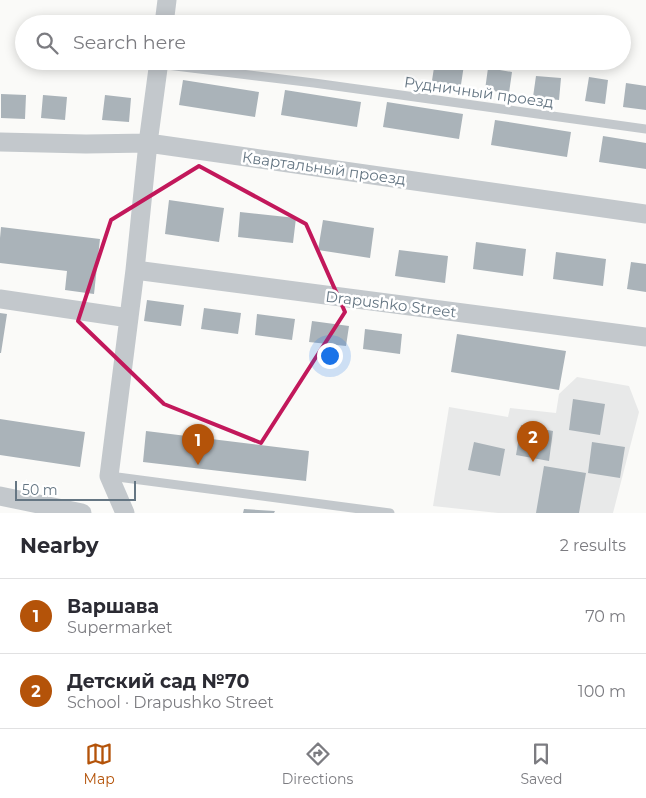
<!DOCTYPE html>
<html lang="en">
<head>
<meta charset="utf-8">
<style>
	body { margin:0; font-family:Montserrat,sans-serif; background:#f7f7f7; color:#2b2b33 }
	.scale { position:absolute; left:15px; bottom:12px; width:121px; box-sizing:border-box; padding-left:5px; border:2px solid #657683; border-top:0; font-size:14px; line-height:18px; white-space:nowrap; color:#657683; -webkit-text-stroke:4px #fff; paint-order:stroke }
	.you { position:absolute; left:329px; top:355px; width:18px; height:18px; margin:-12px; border:4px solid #fff; border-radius:50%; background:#1a73e8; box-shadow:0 0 0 8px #1a73e833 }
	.badge { display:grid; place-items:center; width:32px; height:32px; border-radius:50%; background:#b45309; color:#fff; font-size:16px; font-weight:700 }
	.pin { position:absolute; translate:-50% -41px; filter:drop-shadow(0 1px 2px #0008) }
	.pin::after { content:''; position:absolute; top:26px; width:18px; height:15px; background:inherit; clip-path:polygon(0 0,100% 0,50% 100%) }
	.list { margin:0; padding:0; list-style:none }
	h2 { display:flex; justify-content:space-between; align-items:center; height:65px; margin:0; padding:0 20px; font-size:21px }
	h2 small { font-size:16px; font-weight:400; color:#7c7c81 }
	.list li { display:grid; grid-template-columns:32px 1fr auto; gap:15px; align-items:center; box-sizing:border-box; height:75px; padding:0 20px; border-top:1px solid #e1e1e2 }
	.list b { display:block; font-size:19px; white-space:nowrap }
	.list p { margin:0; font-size:16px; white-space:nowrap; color:#7c7c81 }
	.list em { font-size:16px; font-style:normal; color:#7c7c81 }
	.icon { flex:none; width:28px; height:28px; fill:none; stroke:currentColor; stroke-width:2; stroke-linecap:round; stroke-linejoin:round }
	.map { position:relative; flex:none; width:646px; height:513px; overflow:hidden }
	.search { position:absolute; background:#fff; box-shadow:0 2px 12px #0003; left:15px; right:15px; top:15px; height:55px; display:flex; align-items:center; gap:12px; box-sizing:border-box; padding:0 18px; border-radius:28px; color:#7c7c81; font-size:19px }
	.sheet { height:215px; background:#fff }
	nav { display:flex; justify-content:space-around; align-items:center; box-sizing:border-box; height:70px; border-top:1px solid #e1e1e2; background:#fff; font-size:14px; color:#7c7c81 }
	nav a { display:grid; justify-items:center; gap:2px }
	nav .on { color:#b45309 }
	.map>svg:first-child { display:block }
	.built { fill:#e8e9e9 }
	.building { fill:#aab3b9 }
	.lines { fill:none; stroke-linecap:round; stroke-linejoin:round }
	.lane { stroke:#c3c8cc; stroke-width:9 }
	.street { stroke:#c3c8cc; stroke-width:19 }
	.marked { fill:none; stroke:#c2185b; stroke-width:4; stroke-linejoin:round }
	.labels { text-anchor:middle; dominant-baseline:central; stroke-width:5; stroke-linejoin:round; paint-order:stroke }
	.street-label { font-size:15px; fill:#657683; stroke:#fff }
</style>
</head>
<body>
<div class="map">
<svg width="646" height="513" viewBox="0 0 646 513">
	<rect width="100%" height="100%" fill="#fafaf8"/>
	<path class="built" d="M577,377L629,386L639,412L613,513H498L433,506L449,407L508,417L510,408L556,413L559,394Z"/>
	<path class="building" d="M435,61L464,65L460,91L431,87Z
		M488,68L512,72L509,93L485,90Z
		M536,76L561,78L559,100L533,97Z
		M589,77L608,80L605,104L585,101Z
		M183,80L259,92L255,117L179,105Z
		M626,83L646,86V110L623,107Z
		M285,90L361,102L357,127L281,115Z
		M1,94L26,95L25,119L1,118Z
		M43,95L67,97L65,120L41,118Z
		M105,95L131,98L129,122L102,120Z
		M387,102L463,114L459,139L383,127Z
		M495,120L571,132L567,157L491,145Z
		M603,136L646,143V169L599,162Z
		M169,200L224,208L219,242L165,234Z
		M240,212L296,218L293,243L238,237Z
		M323,220L374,228L370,258L318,250Z
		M1,227L100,239L94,294L65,290L67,271L0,263V238Z
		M476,242L526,249L523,276L473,269Z
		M399,250L448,256L445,283L395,276Z
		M556,252L606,259L603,286L553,279Z
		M631,262L646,264V292L627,289Z
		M147,300L184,305L181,326L144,321Z
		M204,308L241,313L238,334L201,329Z
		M0,313L7,314L1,353H0Z
		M257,314L295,319L292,340L255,335Z
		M312,321L349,326L346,346L309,342Z
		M365,329L402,334L400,354L363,349Z
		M457,334L566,351L559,390L451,372Z
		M573,399L605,404L600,435L569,430Z
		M0,419L85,432L80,467L0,455Z
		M521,425L553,431L549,461L516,455Z
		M146,431L309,451L306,481L143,462Z
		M474,442L505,449L500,476L468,470Z
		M592,442L625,447L620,478L588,473Z
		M544,466L586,473L579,513H536Z
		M244,509L275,511L274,513H243Z"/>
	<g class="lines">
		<path class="lane" d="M159,64L314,83L646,129
			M110,476L390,513"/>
		<path class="street" d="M164,24L167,0
			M0,142L86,144L148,143L646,214
			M135,270L646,337
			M0,299L129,318
			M0,496L82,513
			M125,513L109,476L135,270L148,143L159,61"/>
	</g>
	<path class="marked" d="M199,166L306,224L345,312L261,443L164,404L78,321L111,220Z"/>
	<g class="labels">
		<g class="street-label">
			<text transform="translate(479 92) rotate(8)">Рудничный проезд</text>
			<text transform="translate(324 168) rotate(8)">Квартальный проезд</text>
			<text transform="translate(391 304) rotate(7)">Drapushko Street</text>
		</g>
	</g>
</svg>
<div class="scale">50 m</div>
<div class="you"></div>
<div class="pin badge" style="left:198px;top:465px">1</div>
<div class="pin badge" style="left:533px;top:462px">2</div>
<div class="search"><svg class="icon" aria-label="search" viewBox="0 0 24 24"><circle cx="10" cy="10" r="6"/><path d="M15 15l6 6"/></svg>Search here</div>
</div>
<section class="sheet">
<h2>Nearby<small>2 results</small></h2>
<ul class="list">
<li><span class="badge">1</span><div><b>Варшава</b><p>Supermarket</p></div><em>70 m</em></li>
<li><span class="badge">2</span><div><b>Детский сад №70</b><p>School · Drapushko Street</p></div><em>100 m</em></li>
</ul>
</section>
<nav>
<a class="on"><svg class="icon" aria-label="map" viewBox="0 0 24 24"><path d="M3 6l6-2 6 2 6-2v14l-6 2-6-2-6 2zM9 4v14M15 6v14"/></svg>Map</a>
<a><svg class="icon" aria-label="directions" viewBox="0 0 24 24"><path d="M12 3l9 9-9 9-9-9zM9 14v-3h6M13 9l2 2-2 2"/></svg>Directions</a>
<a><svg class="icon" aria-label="saved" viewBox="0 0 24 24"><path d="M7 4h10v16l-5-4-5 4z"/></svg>Saved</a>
</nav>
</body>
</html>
